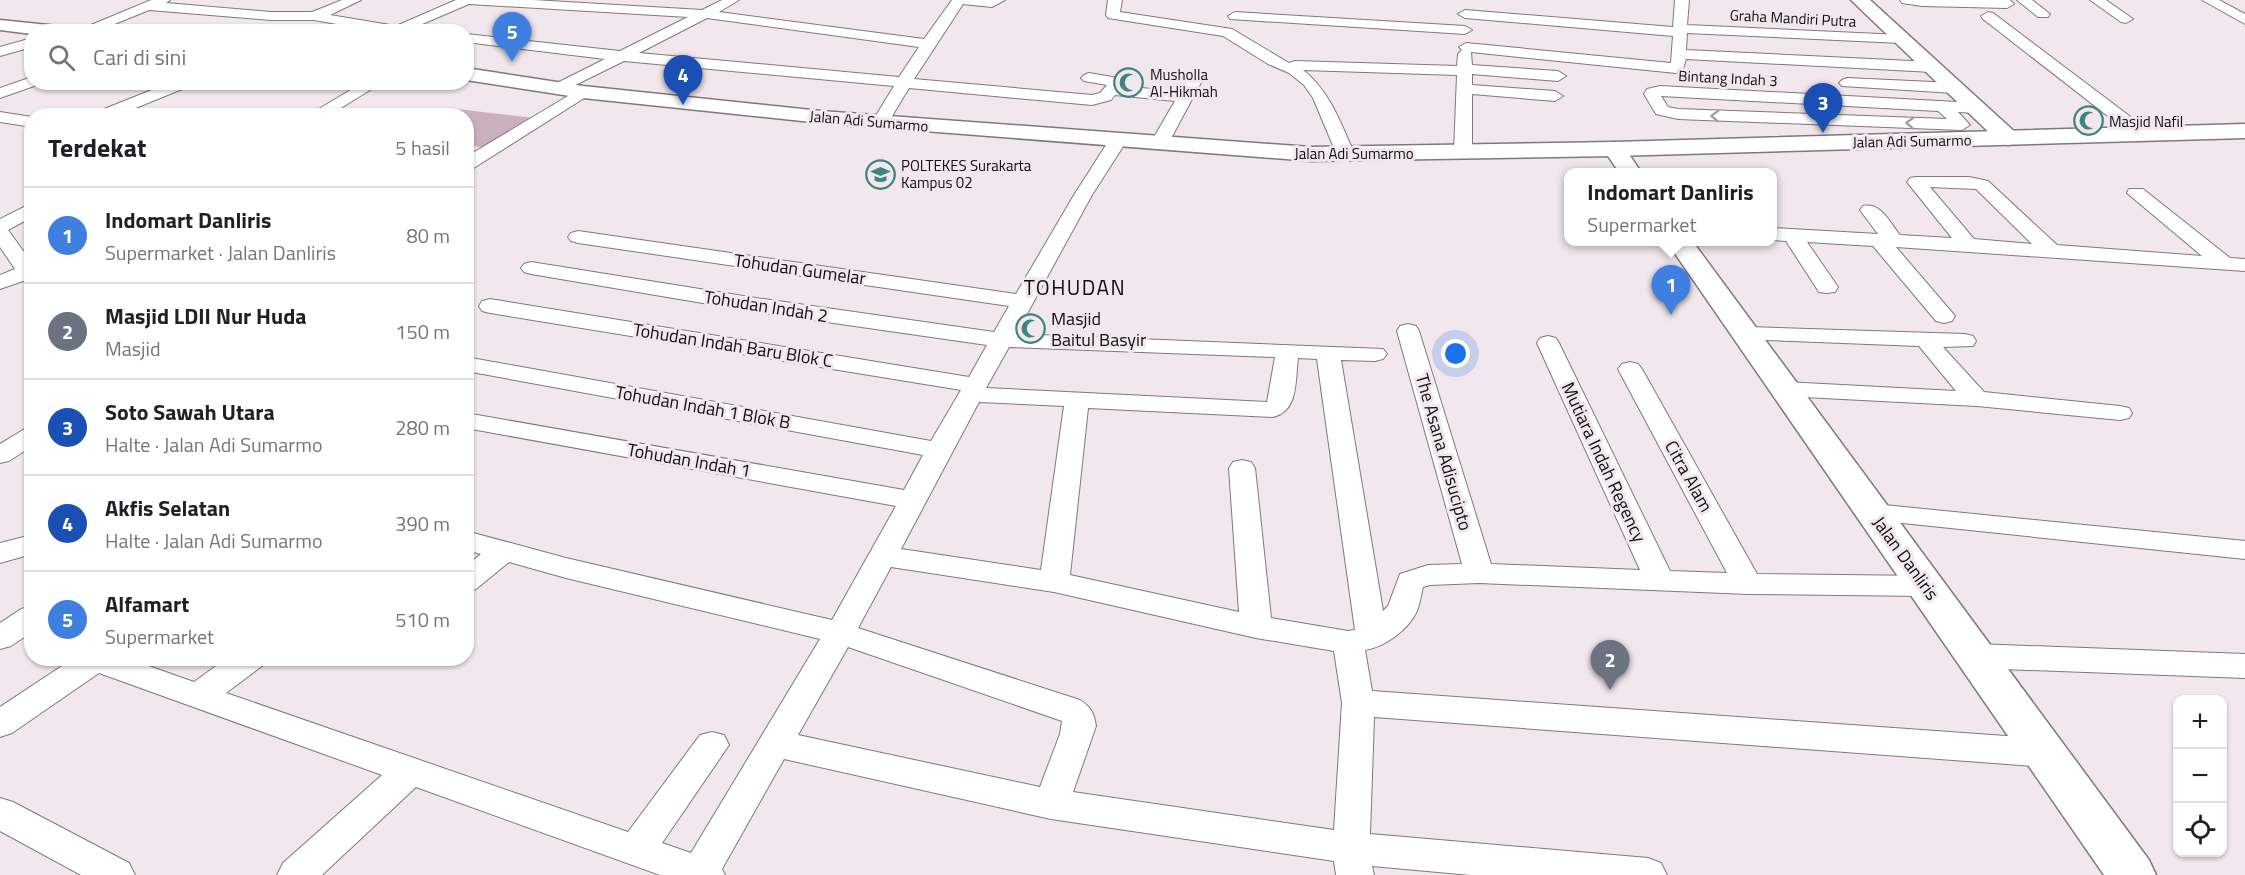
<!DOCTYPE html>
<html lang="id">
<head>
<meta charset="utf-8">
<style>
	body { margin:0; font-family:"Titillium Web",sans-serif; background:#f6f6f6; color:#202124 }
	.controls { position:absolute; right:18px; bottom:18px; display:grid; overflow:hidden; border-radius:12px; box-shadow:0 2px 4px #0004 }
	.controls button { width:54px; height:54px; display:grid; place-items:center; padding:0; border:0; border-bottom:2px solid #e0e0e0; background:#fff; color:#202124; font:30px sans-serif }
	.you { position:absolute; left:1456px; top:354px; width:21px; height:21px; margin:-15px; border:4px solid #fff; border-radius:50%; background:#1a73e8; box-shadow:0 0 0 9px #1a73e833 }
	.badge { display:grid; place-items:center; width:39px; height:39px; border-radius:50%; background:#2563eb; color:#fff; font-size:20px; font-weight:700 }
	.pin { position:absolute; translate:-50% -50px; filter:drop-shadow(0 2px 3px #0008) }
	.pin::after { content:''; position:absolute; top:32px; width:21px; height:18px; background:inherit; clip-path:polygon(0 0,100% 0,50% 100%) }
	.popup { position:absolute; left:1564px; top:168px; width:213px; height:78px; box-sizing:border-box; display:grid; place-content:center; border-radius:12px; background:#fff; filter:drop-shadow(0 2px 4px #0005); font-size:20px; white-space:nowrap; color:#757577 }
	.popup b { font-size:22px; color:#202124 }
	.popup::after { content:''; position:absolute; left:50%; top:100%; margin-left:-12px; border:12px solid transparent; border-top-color:#fff }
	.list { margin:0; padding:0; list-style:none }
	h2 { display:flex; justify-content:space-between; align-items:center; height:78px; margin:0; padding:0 24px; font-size:26px }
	h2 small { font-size:20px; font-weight:400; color:#757577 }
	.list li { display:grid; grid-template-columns:39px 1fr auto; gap:18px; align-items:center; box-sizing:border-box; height:96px; padding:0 24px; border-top:2px solid #e0e0e0 }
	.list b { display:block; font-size:22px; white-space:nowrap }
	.list p { margin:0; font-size:20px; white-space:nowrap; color:#757577 }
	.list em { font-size:20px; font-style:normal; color:#757577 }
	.icon { flex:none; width:33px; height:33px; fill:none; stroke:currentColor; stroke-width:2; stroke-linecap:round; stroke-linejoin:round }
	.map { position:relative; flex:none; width:2245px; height:875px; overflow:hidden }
	.search { position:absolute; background:#fff; box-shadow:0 2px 4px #0004; left:24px; top:24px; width:450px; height:66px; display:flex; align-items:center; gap:15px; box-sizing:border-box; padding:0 21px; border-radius:24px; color:#757577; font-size:22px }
	.panel { position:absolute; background:#fff; box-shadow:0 2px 4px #0004; left:24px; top:108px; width:450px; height:558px; border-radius:24px }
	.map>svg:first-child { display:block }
	.green { fill:#caafbe }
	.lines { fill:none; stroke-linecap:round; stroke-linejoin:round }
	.minor-casing { stroke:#81787c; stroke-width:2 }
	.tertiary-casing { stroke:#81787c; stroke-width:3 }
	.secondary-casing { stroke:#81787c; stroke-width:3 }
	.minor { fill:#fff; fill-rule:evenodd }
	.tertiary { fill:#fff; fill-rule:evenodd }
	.secondary { fill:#fff; fill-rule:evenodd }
	.oneway { stroke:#a09f9f }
	.labels { text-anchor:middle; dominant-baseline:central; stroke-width:6; stroke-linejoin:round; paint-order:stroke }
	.far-street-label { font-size:15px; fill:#110e10; stroke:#f1e7ed }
	.far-poi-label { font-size:15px; fill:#110e10; stroke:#f1e7ed; text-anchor:start }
	.street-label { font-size:18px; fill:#110e10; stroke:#f1e7ed }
	.poi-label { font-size:18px; fill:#110e10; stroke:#f1e7ed; text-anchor:start }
	.quarter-label { font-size:21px; letter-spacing:1.5px; fill:#110e10; stroke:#f1e7ed }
</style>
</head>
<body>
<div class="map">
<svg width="2245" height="875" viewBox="0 0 2245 875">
	<rect width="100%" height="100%" fill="#f1e7ed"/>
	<path class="green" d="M449,108L534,118L487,148L467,145L466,116H436Z"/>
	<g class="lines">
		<defs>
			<path id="minor" d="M151,0H170L166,3L271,12H312L342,0H361L330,15L396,26L456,0H533L702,10L722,0H739L719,12L924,39L952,0H1005L992,7L963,4L914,79L1092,95L1100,93L1107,85L1084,81L1081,78L1084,75L1089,73L1118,78L1123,86L1180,92L1192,72H1202L1205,75L1168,144L1165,148H1153L1150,144L1175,101L1115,95L1111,100L1092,105L909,88L886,126L880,127L872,122L894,86L624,61L557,94L551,92L549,89L551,86L605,59L466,42V34L620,51L688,17L469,4L413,28L417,32H382L314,20H271L149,10L95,32H74ZM707,18L919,47L899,77L639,53Z
				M1108,0H1122L1120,12L1232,29L1289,63L1295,61L1457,66L1458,54L1462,50L1459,47L1466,43L1671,63L1673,36L1465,18L1458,14L1465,10L1673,27L1675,0H1689L1687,25L1901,35L1908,39L1901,43L1687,33L1686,50L1932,62L1940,67L1932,72L1686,59L1683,69L1676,73L1471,52L1472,65L1558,71L1566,76L1558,81L1472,74V85L1555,91L1563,96L1555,101L1472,94V152L1469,156H1457L1454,152L1457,75L1303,70C1330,91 1341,124 1355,155L1352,159H1340L1337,155L1313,98L1304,85L1289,73L1268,64L1223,36L1108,18L1106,15Z
				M1900,0H2010L2014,4L2007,8L1922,6L1902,3Z
				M2017,0H2032L2050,14L2048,17H2038Z
				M2090,0H2106L2133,19L2126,23L2121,22Z
				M2202,0H2219L2245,14V24Z
				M1235,12L1465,26L1472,30L1465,34L1230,19L1228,16Z
				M1988,12L1993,13L2148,130L2150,134L2148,138H2136L1983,19L1981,16Z
				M32,38V47L0,56V47Z
				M32,77V82H39L37,85L0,98V88Z
				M1847,78L1954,83L1962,88L1954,93L1842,86L1839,83L1842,80Z
				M172,82H194L192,85L116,116H92L94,113Z
				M364,82H383L328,116H307Z
				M1660,86L1976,103L1984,108L1976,113L1958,112L1970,125L1962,130L1678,119L1656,114L1644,94L1647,89ZM1661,96L1938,111L1947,119L1678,109L1668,107Z
				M583,87L589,89L591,92L589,95L472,169L466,170V157Z
				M0,112L32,117V127L0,122Z
				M1115,136L1121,137L1124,145L1092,195L1016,334L1383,349L1387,354L1383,359L1375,361L1341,360L1383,611L1388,606L1400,574L1428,565L1462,564L1397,331L1400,326L1408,324L1416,326L1419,331L1491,564L1640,570L1537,343L1540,338L1548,336L1556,338L1559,343L1670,571L1727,573L1618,369L1622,364L1630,362L1638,364L1642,369L1757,574L1925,576L1935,579L1940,586L1935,593L1925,596L1748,594L1479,583L1430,585L1423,587C1421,595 1420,603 1417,611C1408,630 1385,647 1365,650L1372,691L2047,739L2059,743L2064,753L2059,763L2047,767L1374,717L1370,834L1648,858L1661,863L1667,875H1471L1372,866L1374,875H1336L1334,861L1051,819L784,759L722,869L725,875H660L416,787L322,875H277L283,863L382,775L99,673L12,733L0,737V707L74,658H126L194,682L227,658H267L262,666L226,693L628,832L700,735L712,732L724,735L729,745L662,843L691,853L820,639L566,578L509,562L476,589L466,592V566L481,554L466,550V531L566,558L832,620L896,506L466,428V413L904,490L923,455L466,371V357L931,441L961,390L490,313L482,311L479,306L482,301L490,299L969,377L987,345L756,312L531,274L524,272L521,268L524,264L531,262L756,298L994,332L1009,306L578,243L571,241L568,237L571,233L578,231L1016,294L1074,195L1106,145L1109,137ZM1009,347L1275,357L1267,402L986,388ZM1298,358L1317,359L1355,630L1348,631L1271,618L1255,468L1251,462L1242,460L1233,462L1229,468L1239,612L1070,575L1088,408L1273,417C1299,411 1295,380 1298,358ZM979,402L1064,406L1041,570L901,549ZM891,567L1054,592L1256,638L1334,651L1342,703L1334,830L1073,792L1096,726C1094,713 1091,707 1080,700L858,628ZM848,647L1062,721L1060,734L1040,787L798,735Z
				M1916,177H1969L1988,181L2057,245L2202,256L2127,193L2129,189H2143L2230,258L2245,259V271L1896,247L1955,316L1952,321L1944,323L1936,321L1873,246L1807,242L1838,287L1835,292L1827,293L1819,292L1786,241L1773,240V228L1878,234L1860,210L1863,206C1881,202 1890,223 1900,235L1952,238L1907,182L1910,178ZM1930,187L1976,189L2032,244L1974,239Z
				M32,203V217L8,230L32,263V284L23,281L0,289V275L15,269L0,247V219Z
				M1747,327L1965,334L1973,336L1976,341L1973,346L1943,347L1984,392L2120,406L2129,408L2132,413L2129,418L2120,420L1977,406L1785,396L1776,394L1773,389L1776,384L1785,382L1956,391L1919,346L1739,339L1736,334L1739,329Z
				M32,427V446L9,461L0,463V444L23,430Z
				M1874,504L2245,541V559L1864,519L1860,513L1864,507Z
				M32,535V554L0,563V543Z
				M32,606V632L11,646L0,649V623L21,609Z
				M1976,644L2245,654V678L1976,668L1965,664L1960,656L1965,648Z
				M0,798L13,802L129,863L135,875H81L0,831Z"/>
			<path id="tertiary" d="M1851,0H1870L2016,133L2019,138L2016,143L2008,145L2000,143Z
				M1614,142L1622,144L1641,172H1619L1603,149L1606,144Z
				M1667,242H1693L2149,860L2156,875H2104Z"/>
			<path id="secondary" d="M0,20L68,27L77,32H32V34L0,30Z
				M466,68L583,86L821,111L1311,147L1614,142L2245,124V138L1614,156L1311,161L821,123L583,98L466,80Z"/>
		</defs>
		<use href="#minor" class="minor-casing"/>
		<use href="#tertiary" class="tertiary-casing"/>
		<use href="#secondary" class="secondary-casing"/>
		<use href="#minor" class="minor"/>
		<use href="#tertiary" class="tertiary"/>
		<use href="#secondary" class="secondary"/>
	</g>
	<defs><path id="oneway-chevron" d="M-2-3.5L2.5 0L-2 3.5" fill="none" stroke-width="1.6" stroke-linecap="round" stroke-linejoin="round" transform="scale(1.5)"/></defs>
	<g class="oneway">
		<use href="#oneway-chevron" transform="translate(1715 116) rotate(-178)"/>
		<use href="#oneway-chevron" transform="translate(1910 123) rotate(-178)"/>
	</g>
	<defs>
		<symbol id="mosque-ring" viewBox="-11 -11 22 22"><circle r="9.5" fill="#f1e7ed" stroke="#3d8581" stroke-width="1.5"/><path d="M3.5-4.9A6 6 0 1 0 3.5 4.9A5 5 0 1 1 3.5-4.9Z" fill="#3d8581"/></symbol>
		<symbol id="university-ring" viewBox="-11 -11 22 22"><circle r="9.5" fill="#f1e7ed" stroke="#3d8581" stroke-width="1.5"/><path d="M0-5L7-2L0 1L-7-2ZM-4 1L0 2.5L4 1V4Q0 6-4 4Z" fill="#3d8581"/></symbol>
	</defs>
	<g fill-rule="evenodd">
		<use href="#mosque-ring" x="1112" y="66" width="33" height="33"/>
		<use href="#mosque-ring" x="2072" y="104" width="33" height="33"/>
		<use href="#university-ring" x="864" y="158" width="33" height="33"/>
		<use href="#mosque-ring" x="1014" y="312" width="33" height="33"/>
	</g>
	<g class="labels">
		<g class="far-street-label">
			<text transform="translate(1793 18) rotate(3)">Graha Mandiri Putra</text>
			<text transform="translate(1728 78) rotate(3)">Bintang Indah 3</text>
			<text transform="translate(869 121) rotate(5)">Jalan Adi Sumarmo</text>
			<text transform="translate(1912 141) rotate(-1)">Jalan Adi Sumarmo</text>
			<text x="1354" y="153">Jalan Adi Sumarmo</text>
		</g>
		<g class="far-poi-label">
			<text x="1150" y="74">Musholla<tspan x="1150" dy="17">Al-Hikmah</tspan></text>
			<text x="2109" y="121">Masjid Nafil</text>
			<text x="901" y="165">POLTEKES Surakarta<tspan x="901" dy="17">Kampus 02</tspan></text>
		</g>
		<g class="street-label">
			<text transform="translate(800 269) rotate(8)">Tohudan Gumelar</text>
			<text transform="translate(766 306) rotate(9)">Tohudan Indah 2</text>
			<text transform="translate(733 345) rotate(9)">Tohudan Indah Baru Blok C</text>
			<text transform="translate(703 407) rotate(10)">Tohudan Indah 1 Blok B</text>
			<text transform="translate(1444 452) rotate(74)">The Asana Adisucipto</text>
			<text transform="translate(689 460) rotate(10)">Tohudan Indah 1</text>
			<text transform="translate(1604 462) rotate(65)">Mutiara Indah Regency</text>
			<text transform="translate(1689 476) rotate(61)">Citra Alam</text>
			<text transform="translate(1906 558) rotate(54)">Jalan Danliris</text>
		</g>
		<g class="poi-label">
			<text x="1051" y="318">Masjid<tspan x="1051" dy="21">Baitul Basyir</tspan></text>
		</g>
		<g class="quarter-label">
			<text x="1075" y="287">TOHUDAN</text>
		</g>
	</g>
</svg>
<div class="controls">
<button>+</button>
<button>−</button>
<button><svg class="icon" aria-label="locate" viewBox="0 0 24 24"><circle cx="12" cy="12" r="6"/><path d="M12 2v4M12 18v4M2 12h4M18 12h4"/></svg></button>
</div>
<div class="you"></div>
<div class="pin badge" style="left:1671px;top:315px;background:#3f7fe0">1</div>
<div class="popup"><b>Indomart Danliris</b>Supermarket</div>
<div class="pin badge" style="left:1610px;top:690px;background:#6b7280">2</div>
<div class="pin badge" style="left:1823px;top:133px;background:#1a4fb4">3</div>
<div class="pin badge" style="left:683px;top:105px;background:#1a4fb4">4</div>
<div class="pin badge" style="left:512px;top:62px;background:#3f7fe0">5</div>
<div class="search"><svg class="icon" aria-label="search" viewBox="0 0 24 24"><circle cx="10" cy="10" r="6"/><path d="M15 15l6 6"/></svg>Cari di sini</div>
<section class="panel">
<h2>Terdekat<small>5 hasil</small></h2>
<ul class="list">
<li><span class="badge" style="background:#3f7fe0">1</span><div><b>Indomart Danliris</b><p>Supermarket · Jalan Danliris</p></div><em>80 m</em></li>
<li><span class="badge" style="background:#6b7280">2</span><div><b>Masjid LDII Nur Huda</b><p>Masjid</p></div><em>150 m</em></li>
<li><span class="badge" style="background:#1a4fb4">3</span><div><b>Soto Sawah Utara</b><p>Halte · Jalan Adi Sumarmo</p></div><em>280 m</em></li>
<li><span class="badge" style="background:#1a4fb4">4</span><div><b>Akfis Selatan</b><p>Halte · Jalan Adi Sumarmo</p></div><em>390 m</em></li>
<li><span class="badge" style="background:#3f7fe0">5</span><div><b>Alfamart</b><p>Supermarket</p></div><em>510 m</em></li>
</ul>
</section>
</div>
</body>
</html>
